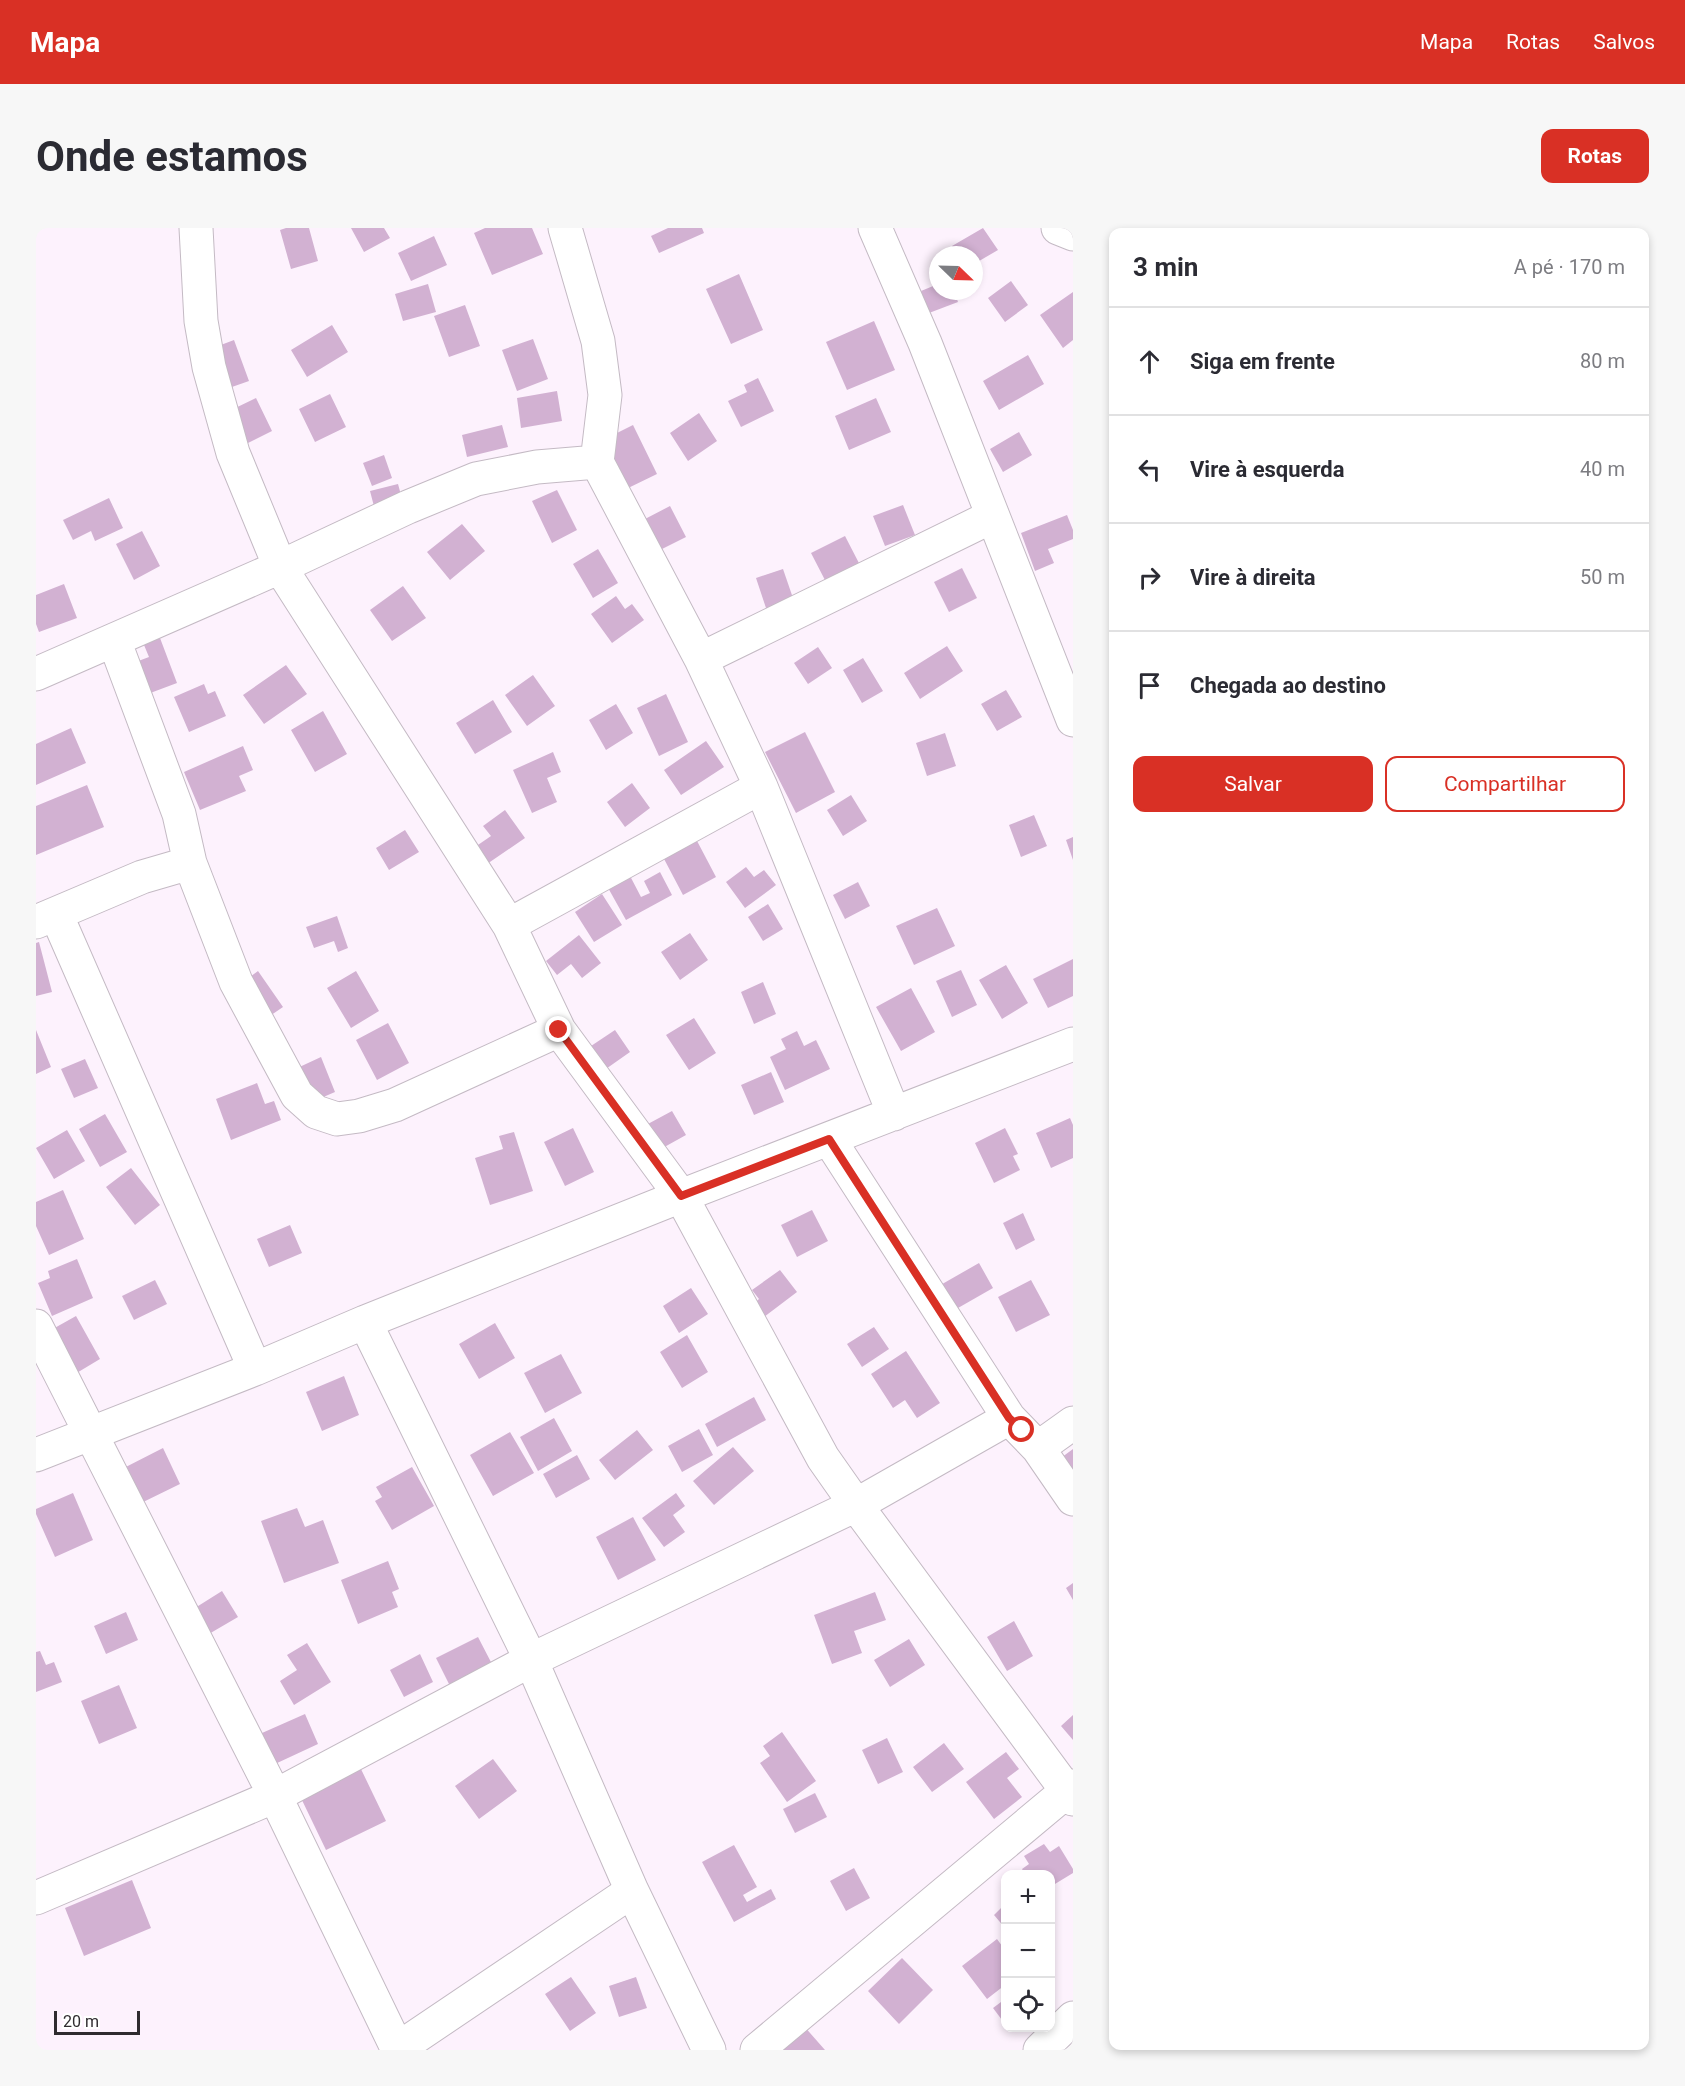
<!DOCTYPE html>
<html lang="pt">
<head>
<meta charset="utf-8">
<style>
	body { margin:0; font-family:Roboto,sans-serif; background:#f7f7f7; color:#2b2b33 }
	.controls { position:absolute; right:18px; bottom:18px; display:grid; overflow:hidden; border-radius:12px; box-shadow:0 3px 9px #0003 }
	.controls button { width:54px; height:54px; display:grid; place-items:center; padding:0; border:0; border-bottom:2px solid #e1e1e2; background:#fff; color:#2b2b33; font:30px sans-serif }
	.compass { position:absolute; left:893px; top:18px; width:54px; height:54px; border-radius:50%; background:#fff; box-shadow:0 3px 9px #0003; rotate:113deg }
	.scale { position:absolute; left:18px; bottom:15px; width:86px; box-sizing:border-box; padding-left:6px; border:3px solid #2f2b2f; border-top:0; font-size:16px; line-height:21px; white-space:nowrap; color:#2f2b2f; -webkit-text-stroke:4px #fff; paint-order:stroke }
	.stop { position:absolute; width:18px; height:18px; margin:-14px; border:4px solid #d93025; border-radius:50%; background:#fff }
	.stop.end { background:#d93025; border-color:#fff; box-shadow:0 2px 6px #0008 }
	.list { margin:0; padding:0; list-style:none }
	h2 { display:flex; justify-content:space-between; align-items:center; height:78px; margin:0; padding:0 24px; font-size:26px }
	h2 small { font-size:20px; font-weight:400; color:#7c7c81 }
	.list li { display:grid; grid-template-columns:39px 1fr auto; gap:18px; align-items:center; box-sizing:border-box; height:108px; padding:0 24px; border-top:2px solid #e1e1e2 }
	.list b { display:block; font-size:22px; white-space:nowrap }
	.list em { font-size:20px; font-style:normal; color:#7c7c81 }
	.actions { display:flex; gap:12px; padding:18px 24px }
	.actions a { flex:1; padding:14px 0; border:2px solid #d93025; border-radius:12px; text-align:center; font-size:21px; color:#d93025 }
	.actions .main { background:#d93025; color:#fff }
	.icon { flex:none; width:33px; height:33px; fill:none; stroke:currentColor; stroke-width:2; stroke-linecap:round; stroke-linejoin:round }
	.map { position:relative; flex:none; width:1037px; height:1822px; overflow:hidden; border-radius:12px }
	header { display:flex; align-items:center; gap:36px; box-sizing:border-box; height:84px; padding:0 30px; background:#d93025; color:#fff }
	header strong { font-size:28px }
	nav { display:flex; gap:33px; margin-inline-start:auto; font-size:21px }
	.intro { display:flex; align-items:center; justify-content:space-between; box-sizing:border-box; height:144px; padding:0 36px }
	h1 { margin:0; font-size:42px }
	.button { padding:15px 27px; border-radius:12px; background:#d93025; color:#fff; font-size:21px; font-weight:700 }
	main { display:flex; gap:36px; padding:0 36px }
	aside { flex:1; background:#fff; border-radius:12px; box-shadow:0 3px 9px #0003 }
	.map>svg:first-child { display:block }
	.building { fill:#d2b1d2 }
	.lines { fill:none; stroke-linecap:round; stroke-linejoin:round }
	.minor-casing { stroke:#c4bac4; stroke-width:35 }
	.minor { stroke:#fff; stroke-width:33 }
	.route { stroke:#d93025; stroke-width:8 }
</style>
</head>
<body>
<header>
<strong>Mapa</strong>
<nav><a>Mapa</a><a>Rotas</a><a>Salvos</a></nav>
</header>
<div class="intro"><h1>Onde estamos</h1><a class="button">Rotas</a></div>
<main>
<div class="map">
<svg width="1037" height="1822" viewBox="0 0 1037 1822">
	<rect width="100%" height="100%" fill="#fdf2fd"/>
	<path class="building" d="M250,0H273L282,33L255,41L244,2Z
		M315,0H348L354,10L328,24Z
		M449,0H496L507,26L456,47L438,5Z
		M632,0H666L668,5L623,25L615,8Z
		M947,0L962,22L938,36V27H922L916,18Z
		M398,8L411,37L375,53L362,25Z
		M703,46L727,102L695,116L670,61Z
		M975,53L992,77L969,94L952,70Z
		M392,56L400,84L367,93L359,66Z
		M902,56V63H918L922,74L893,85L885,63Z
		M1037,64V112L1027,120L1004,87Z
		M429,77L444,118L413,129L398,88Z
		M838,93L859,142L811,162L790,114Z
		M296,97L312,124L271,149L255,122Z
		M497,111L512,151L481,163L466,122Z
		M198,112L213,153L176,166L161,126Z
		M992,127L1008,156L963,182L947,153Z
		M722,150L738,183L705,199L692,173L711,164L708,157Z
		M521,163L526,193L485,200L481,170Z
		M294,166L310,199L279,214L263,181Z
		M220,170L236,203L206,218L189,185Z
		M840,170L855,204L813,222L799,188Z
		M663,185L681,213L652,233L634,205Z
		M466,197L472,219L431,229L426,207Z
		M597,197L621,246L586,263L563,214Z
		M983,204L996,227L967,244L954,221Z
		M348,227L356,250L336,258L327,235Z
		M362,256L368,278L340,286L334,263Z
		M521,262L541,302L516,315L496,273Z
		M73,270L87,300L59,313L55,303L37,312L27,292Z
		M867,277L879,307L849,318L837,288Z
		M634,278L650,309L624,322L609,291Z
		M1031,287L1037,302V311L1012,321L1018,335L999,343L985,305Z
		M426,296L449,323L414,352L391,324Z
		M106,303L124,338L98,352L80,316Z
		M809,308L825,339L791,356L775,325Z
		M562,321L582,355L557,370L537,336Z
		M926,340L941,370L913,384L898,354Z
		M747,341L758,373L731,383L720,350Z
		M28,356L41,390L3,404L0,396V367Z
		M367,358L390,390L356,413L334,382Z
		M580,368L589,381L596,376L608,392L576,415L555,386Z
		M124,410L141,455L109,467L97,435L113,429L108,417Z
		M911,418L927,443L884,471L868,445Z
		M782,419L796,440L772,456L758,435Z
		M827,430L847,463L826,475L807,442Z
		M250,437L271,466L228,496L207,467Z
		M497,447L519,478L491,498L469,467Z
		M168,456L172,466L179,463L190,488L153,504L138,469Z
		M970,462L986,489L961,503L945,476Z
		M630,466L652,514L623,528L601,480Z
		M457,472L476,504L439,526L420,495Z
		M580,476L597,505L570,522L553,492Z
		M287,483L311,526L279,544L255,502Z
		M35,500L50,535L0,557V516Z
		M769,504L799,564L760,585L729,524Z
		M909,505L920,538L891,548L880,515Z
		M670,513L688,539L645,567L628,542Z
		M207,518L217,542L203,548L210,563L164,582L148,544Z
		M517,524L525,544L511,550L521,574L496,585L477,542Z
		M596,555L614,580L589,599L571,574Z
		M51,557L68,599L0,627V578Z
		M815,567L831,593L807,608L791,582Z
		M469,582L489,610L451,636L439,619L455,608L447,598Z
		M998,587L1011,618L985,629L973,597Z
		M369,602L383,624L353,642L340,620Z
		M1037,609V632L1030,612Z
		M660,611L680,649L647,667L627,629Z
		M710,639L718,649L728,642L740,657L709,680L690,654Z
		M624,644L636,667L590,692L571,658L593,646L605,669L614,665L608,653Z
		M822,654L834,678L809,691L797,667Z
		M566,666L586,697L558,714L539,684Z
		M732,676L747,701L727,713L712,689Z
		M901,680L919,718L878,737L860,698Z
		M301,688L312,720L302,724L298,713L278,720L270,699Z
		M654,705L672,732L644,752L625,724Z
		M543,707L565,735L546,750L535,736L521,747L510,733Z
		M3,714L16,764L0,768V715Z
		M1037,731V768L1012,780L997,751Z
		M970,737L992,775L966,791L943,752Z
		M925,742L941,777L916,789L900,753Z
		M222,743L247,779L225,794L200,759Z
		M320,743L343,783L315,800L291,760Z
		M727,754L740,786L718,796L705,764Z
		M875,760L899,804L865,823L840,779Z
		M658,790L680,825L653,842L630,807Z
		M352,795L373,835L341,852L320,812Z
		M0,802L15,839L0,846Z
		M579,802L594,824L567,843L552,820Z
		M761,803L768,818L780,812L794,841L749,862L734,829L750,821L745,811Z
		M285,829L299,864L271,876L257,842Z
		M49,831L62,860L38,870L25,841Z
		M735,844L748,874L718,887L705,857Z
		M221,855L229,876L238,873L245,892L195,912L180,871Z
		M636,883L650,907L623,922L610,897Z
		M69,886L91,924L64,939L43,901Z
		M1034,890L1037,897V930L1015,940L1000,905Z
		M537,900L558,944L529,958L508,914Z
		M969,900L982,926L977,928L984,942L958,955L939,915Z
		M31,902L49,933L18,951L0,920Z
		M478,904L497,963L454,977L439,930L467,921L463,908Z
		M95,940L124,977L99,997L70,959Z
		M27,962L48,1011L13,1027L0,998V974Z
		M776,982L792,1013L761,1029L745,997Z
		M987,985L999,1012L980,1022L967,995Z
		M254,997L266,1025L233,1039L221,1011Z
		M41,1031L57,1070L16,1088L2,1055L14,1050L12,1043Z
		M943,1035L957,1060L915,1084L901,1059Z
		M744,1042L761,1064L724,1092L714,1079L723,1071L716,1062Z
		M119,1052L131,1076L98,1092L86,1068Z
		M995,1052L1014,1087L980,1104L962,1069Z
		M655,1060L672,1086L643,1105L627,1078Z
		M40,1088L64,1131L39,1146L15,1102Z
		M459,1095L479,1130L443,1151L423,1116Z
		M838,1099L853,1121L826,1139L811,1116Z
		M651,1107L672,1144L646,1160L624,1124Z
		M870,1123L904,1175L881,1190L869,1172L857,1180L835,1146Z
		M525,1126L546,1165L509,1185L488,1145Z
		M308,1148L323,1187L286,1203L270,1164Z
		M718,1169L730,1192L681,1219L669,1196Z
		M518,1190L536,1223L502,1243L484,1209Z
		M663,1201L677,1227L646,1244L632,1218Z
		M601,1202L617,1222L579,1252L563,1232Z
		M474,1204L498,1245L457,1268L434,1227Z
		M697,1219L718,1243L678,1277L657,1253Z
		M127,1220L144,1256L97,1279L80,1244Z
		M1037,1221V1261L1018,1235Z
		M541,1227L554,1251L520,1270L507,1246Z
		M376,1239L398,1278L356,1302L339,1273L346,1269L340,1259Z
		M37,1265L57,1312L19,1329L0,1286V1281Z
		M640,1265L649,1278L637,1287L649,1304L628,1319L606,1290Z
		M261,1280L269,1299L287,1292L303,1335L248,1355L225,1293Z
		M597,1289L620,1332L582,1352L560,1309Z
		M352,1333L363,1361L356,1364L362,1379L322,1396L305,1352Z
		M1037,1355V1372L1030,1360Z
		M186,1363L202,1389L166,1410L151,1385Z
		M839,1364L850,1392L818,1403L826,1425L796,1436L778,1387Z
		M90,1384L102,1412L70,1426L58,1398Z
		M978,1393L997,1428L971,1443L951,1409Z
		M442,1409L457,1438L415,1460L400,1430Z
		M873,1411L889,1437L854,1459L838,1432Z
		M271,1415L295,1454L258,1477L244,1453L261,1442L251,1427Z
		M4,1423L10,1437L18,1434L26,1454L0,1464V1424Z
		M384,1426L397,1454L368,1469L354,1442Z
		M83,1457L101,1500L63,1516L45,1473Z
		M269,1486L282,1516L239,1536L226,1505Z
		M1037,1487V1512L1025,1498Z
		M746,1504L780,1553L751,1574L724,1535L734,1528L727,1518Z
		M851,1510L867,1544L842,1556L826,1522Z
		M908,1515L928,1541L896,1564L877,1539Z
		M970,1524L983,1541L971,1550L986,1569L958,1591L930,1554Z
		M457,1531L481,1563L443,1591L419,1558Z
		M324,1539L350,1593L290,1622L264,1568Z
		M779,1565L791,1589L759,1605L747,1581Z
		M1008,1616L1014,1624L1023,1618L1037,1641V1645L1014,1659V1646H989L986,1641L993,1636L988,1628Z
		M698,1617L721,1659L707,1667L711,1674L735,1661L740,1671L698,1694L666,1634Z
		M818,1640L834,1670L810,1683L794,1653Z
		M96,1652L115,1700L48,1728L29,1680Z
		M969,1676V1700L958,1687Z
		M961,1711L969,1722V1757L951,1771L926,1738Z
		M866,1730L897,1762L863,1796L832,1763Z
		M535,1749L560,1785L534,1803L509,1766Z
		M600,1749L611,1780L583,1789L573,1758Z
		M969,1771V1796L957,1780Z
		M767,1797L789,1822H738Z"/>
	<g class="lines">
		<defs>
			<path id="minor" d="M160,0L165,93L173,139L197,225L244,339L473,697L523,802L645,968L787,1230L820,1277L1037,1571
				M529,0L562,113L569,167L561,234
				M839,0L889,115L1037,492
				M1022,0L1037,6
				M78,412L143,586L154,635L200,754L261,867L280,884L301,891L323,888L359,877L523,802
				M665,431L957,288
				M0,446L244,339L372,279L440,251L501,239L561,234L665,431L725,559L858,886
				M20,686L219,1141
				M0,694L106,649L154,635
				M473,697L725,559
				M793,911L973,1190L1002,1220L1037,1271
				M329,1094L495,1432L596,1663L673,1822
				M0,1098L239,1568L362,1822
				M1002,1220L1037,1195
				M0,1227L219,1141L329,1094L645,968L1037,816
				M0,1670L239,1568L495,1432L820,1277L973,1190
				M360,1822L596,1663
				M721,1822L1037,1558
				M1004,1822L1037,1790"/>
		</defs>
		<use href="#minor" class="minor-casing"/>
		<use href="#minor" class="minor"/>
	</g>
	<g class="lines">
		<path class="route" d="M523,802L645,968L793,911L973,1190L986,1202"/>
	</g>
</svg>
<div class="controls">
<button>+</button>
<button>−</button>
<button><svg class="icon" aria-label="locate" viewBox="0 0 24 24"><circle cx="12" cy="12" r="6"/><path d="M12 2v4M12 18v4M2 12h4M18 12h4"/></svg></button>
</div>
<svg class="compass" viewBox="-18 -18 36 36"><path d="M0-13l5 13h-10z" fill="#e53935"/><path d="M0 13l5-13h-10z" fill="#7c7c81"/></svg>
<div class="scale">20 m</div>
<div class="stop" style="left:986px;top:1202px"></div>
<div class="stop end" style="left:523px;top:802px"></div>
</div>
<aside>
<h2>3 min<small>A pé · 170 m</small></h2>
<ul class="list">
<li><svg class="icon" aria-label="ahead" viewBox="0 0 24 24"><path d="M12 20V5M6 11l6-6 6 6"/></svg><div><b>Siga em frente</b></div><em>80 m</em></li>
<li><svg class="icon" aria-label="left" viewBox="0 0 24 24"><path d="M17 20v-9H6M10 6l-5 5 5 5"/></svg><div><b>Vire à esquerda</b></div><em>40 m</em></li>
<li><svg class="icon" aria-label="right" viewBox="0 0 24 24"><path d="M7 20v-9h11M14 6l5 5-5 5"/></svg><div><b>Vire à direita</b></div><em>50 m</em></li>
<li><svg class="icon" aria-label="arrive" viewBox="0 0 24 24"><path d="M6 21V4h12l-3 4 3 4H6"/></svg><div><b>Chegada ao destino</b></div></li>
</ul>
<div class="actions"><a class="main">Salvar</a><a>Compartilhar</a></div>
</aside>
</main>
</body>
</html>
